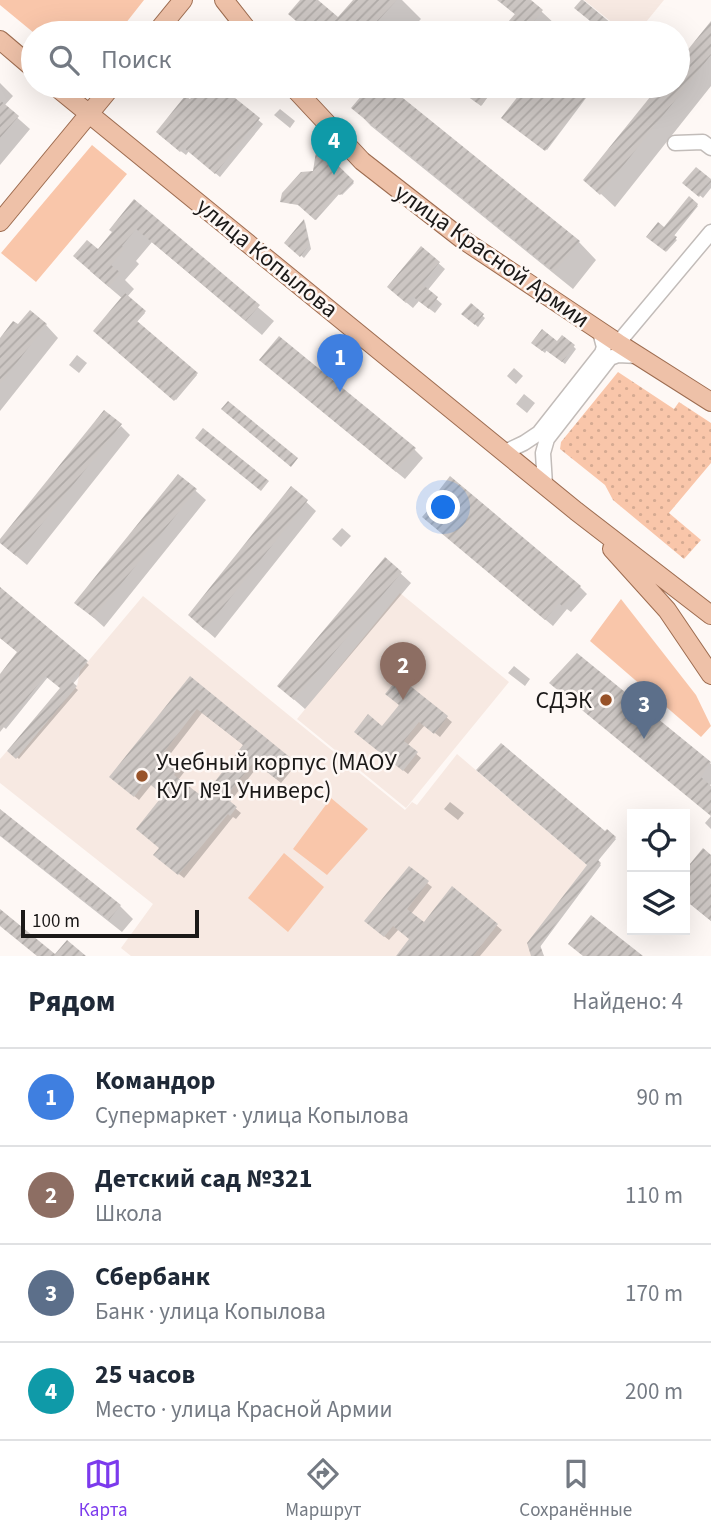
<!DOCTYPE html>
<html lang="ru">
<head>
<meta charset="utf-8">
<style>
	body { margin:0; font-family:"Source Sans 3",sans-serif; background:#f2f2f3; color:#1f2937 }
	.controls { position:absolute; right:21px; bottom:21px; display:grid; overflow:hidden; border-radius:0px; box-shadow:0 7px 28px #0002 }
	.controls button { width:63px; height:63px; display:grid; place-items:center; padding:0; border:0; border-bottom:2px solid #e0e1e3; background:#fff; color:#1f2937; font:35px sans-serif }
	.scale { position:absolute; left:21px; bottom:18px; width:178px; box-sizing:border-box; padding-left:7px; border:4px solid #1b1918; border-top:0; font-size:19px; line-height:24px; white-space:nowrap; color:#1b1918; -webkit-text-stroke:5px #fef8f5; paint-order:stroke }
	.you { position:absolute; left:444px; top:508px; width:24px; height:24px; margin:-18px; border:5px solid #fff; border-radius:50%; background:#1a73e8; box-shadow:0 0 0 10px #1a73e833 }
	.badge { display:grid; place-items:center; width:46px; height:46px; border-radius:50%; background:#7c3aed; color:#fff; font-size:23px; font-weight:700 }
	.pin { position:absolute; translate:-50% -58px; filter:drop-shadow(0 2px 4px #0008) }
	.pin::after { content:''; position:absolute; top:37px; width:24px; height:21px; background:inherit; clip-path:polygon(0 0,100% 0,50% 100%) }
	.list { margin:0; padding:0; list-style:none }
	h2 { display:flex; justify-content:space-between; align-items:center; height:91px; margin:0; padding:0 28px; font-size:30px }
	h2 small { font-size:23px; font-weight:400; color:#747a83 }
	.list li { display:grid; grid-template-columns:46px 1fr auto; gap:21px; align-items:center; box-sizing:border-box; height:98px; padding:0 28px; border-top:2px solid #e0e1e3 }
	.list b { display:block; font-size:26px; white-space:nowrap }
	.list p { margin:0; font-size:23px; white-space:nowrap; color:#747a83 }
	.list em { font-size:23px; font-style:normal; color:#747a83 }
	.icon { flex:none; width:38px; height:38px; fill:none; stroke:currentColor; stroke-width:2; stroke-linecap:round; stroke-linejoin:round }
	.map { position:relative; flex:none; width:711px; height:956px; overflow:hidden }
	.search { position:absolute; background:#fff; box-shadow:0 7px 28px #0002; left:21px; right:21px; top:21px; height:77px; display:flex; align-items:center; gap:18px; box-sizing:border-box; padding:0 24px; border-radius:38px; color:#747a83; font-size:26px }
	.sheet { height:483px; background:#fff }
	nav { display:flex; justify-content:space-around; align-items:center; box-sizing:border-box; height:98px; border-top:2px solid #e0e1e3; background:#fff; font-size:19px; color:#747a83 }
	nav a { display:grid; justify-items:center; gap:4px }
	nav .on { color:#7c3aed }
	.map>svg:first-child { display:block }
	.built { fill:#f7e9e2 }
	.grass { fill:url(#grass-dots) }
	.green { fill:#f9c6aa }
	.shadow { fill:#0003; fill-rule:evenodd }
	.building { fill:url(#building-hatch); fill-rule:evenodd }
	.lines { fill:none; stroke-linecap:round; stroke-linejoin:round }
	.minor-casing { stroke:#c2bcb9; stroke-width:17 }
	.major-casing { stroke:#9d6c50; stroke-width:20 }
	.minor { stroke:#fff; stroke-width:14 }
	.major { stroke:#eec1a8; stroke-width:18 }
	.poi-dot { fill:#985228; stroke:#fef8f5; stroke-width:2.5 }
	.labels { text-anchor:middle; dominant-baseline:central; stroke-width:5; stroke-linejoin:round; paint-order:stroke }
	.street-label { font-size:24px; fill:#1b1918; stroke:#fef8f5 }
	.poi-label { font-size:24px; fill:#1b1918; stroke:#fef8f5; text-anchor:end }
</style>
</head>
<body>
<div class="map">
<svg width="711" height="956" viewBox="0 0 711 956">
	<defs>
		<pattern id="grass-dots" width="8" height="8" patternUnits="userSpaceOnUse" patternTransform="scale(1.75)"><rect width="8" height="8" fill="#f9c6aa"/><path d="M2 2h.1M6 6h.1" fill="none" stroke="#d5aa92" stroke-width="1.8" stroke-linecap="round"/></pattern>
		<pattern id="building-hatch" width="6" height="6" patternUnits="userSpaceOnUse" patternTransform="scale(1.75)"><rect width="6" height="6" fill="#ccc6c3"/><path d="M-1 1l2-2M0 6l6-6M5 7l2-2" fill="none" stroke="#afaaa7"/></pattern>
	</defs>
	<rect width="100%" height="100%" fill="#fef8f5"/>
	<path class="built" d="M584,0H664L637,33H625Z
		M400,593L509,682L406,808L297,719Z
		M143,596L405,810L412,802L417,805L457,754L587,865L536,933L531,956H131L121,948L153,904L0,783V759L7,751L16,758L77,686L80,671Z"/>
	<path class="grass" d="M618,372L674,409L679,402L711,423V463L669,513L701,540L684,559L613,500L605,485L560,449L561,442Z"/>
	<path class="green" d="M0,0H144L118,33H34L0,5Z
		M92,145L127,174L36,282L1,253Z
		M621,599L696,695L711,726L701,737L590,641Z
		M331,798L368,829L327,875L293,849Z
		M284,853L324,887L288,932L248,898Z"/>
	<path class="shadow" d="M302,0H308L338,20L355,0H402L421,19L407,33H310L290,14Z
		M497,0H529L556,25L549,33H520L509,23L516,15Z
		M462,24L474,33H461L457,31Z
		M711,24V86L615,207L586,180L661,86H678V65Z
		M0,83L13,96L4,106L30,129L0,165Z
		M203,86H218L263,124L220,177L189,151L186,155L162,137Z
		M455,86H496L482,105Z
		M528,86H559L567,92L572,86H600L595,93L592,90L547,150L503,118Z
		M354,108L579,242L596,260L573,289L371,126Z
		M280,109L295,121L290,128L274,115Z
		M318,148L354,183L342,195L340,193L316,220L301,205L314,172Z
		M711,181V188L703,198L685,183Z
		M689,199L698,206L673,237L677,240L667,251L649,236L664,230Z
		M135,202L274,321L262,335L152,242L136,261L139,264L125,280L134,289L127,297L145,313L136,323L197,375L176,400L95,331L123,299L90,271L98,251Z
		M305,222L311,249L304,258L287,243Z
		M421,248L445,269L427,291L442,304L435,313L419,301L413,308L395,293Z
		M471,306L485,318L478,327L464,314Z
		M46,325L58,338L0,411V341L18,327Z
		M557,344L573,346L576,349L565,364L547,350L545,353L536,346Z
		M77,355L87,363L79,373L69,365Z
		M270,368L414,449L423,458L405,479Z
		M514,368L523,376L516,384L507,376Z
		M524,394L535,403L527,413L516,404Z
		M121,426L130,435L27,565L0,542Z
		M179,476L206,500L104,627L77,603Z
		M291,488L316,511L215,638L200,625Z
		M432,524L580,587L587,594L571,612L567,609L553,626Z
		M342,528L351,536L341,547L332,539Z
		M386,560L411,583L305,709L289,695Z
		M0,589L89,665L72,685L78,690L19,759L10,751L62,688L48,677L6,729L0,724V676L19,653L0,638Z
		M577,655L711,764V784L709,787L711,788V815Z
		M514,666L530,679L525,686L508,673Z
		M190,679L296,765L281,783L259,765L229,803L241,813L236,819L233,817L184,878L160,859L165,795L152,784L139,800L116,781ZM202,713L245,746L203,800L178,780L185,771L168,757Z
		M400,679L452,722L440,737L425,725L407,746L421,758L408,774L361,736L383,728L401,706Z
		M450,802L464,813L458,820L444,809Z
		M0,811L120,906L133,919L122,932L0,836Z
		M711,816V829L705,823Z
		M607,832L616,839L597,862L601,865L540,947L543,956H533L529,944L589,865Z
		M711,857V921L688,902L685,907V861L691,865Z
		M427,883L432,887L411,914L424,924L452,889L502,930L480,956H398L411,940L399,929L389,940L371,926Z"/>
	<path class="building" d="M300,0H318L338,17L353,0H397L367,33H310L288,14Z
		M498,0H531L543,10L524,33H520L507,23L515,14Z
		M581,0H583L623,33H605L574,8Z
		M711,21V55L600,195L583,180L659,86H678V62Z
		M201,86H220L260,118L215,174L184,148L180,152L156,132L185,96L190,99Z
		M384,86H388L580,241L554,272L351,108L368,88L376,95Z
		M453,86H495L481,106Z
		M526,86H594L545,151L501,118Z
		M0,100L19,116L0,138Z
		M317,145L354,181L340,195L338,194L315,220L298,205L280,202L282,193L301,172L313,171Z
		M696,167L711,179V182L699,197L682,183Z
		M689,196L698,204L674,235L677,237L666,252L646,237L658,222L664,227Z
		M134,199L260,305L246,321L136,229L122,246L125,248L111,265L121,273L109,287L73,256L87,240L98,249L112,232L109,230Z
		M304,219L309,245L300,257L284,243Z
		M421,246L440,262L422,284L438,297L429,309L412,296L406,303L387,287Z
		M125,293L146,311L137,321L198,373L174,401L93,331Z
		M471,303L484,314L475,325L461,314Z
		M30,310L47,324L0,384V338L13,321L18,324Z
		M542,329L557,341L562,335L575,345L562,362L544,349L542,351L531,343Z
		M279,336L416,448L396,472L259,360Z
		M228,401L298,458L291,467L221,409Z
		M104,410L122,424L16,556L0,543V539Z
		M203,428L269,481L261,491L195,438Z
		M178,474L197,489L94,618L74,603Z
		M450,476L581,586L563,607L559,603L545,620L422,517L436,501L433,498Z
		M291,486L308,500L205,630L188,615Z
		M385,557L402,572L294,700L277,686Z
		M0,587L88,661L71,681L77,686L16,759L7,751L60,688L45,676L0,732V674L17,652L0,638Z
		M577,653L711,762L701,777L711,786V816L549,683Z
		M190,676L292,759L276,779L254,762L225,797L237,807L230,816L228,814L178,875L153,855L159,848L136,829L163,795L146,781L134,797L109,777ZM197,709L243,745L203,797L174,775L181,765L164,752Z
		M399,677L448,716L434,734L419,722L404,741L418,752L403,771L354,732L368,714L382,726L399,705L385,694Z
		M501,743L605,831L607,829L616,837L598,860L601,863L540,945L544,956H531L527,943L587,865L476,770Z
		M0,809L121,905L109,920L0,835Z
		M703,848L711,855V921L685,900V870Z
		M409,866L429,881L407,909L424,922L452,886L498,924L473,956H396L409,939L393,926L384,937L364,921Z
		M0,909L55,954L67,940L86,956H37L0,926Z
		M591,915L643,956H583L568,944Z"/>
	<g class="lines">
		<defs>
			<path id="minor" d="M675,143L703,142L711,148
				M618,343L711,232
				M505,452L524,443L539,433L602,353L604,347L600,332
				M545,485L543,453L547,439L610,358L618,355L638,356"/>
			<path id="major" d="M224,0L250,33
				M156,33L183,0
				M0,40L33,68
				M55,86L576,511L711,615
				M292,86L362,161L462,239L618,343L711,402
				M0,222L112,86
				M612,549L667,610L711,675"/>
		</defs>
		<use href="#minor" class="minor-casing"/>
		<use href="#major" class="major-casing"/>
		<use href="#minor" class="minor"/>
		<use href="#major" class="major"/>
	</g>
	<g class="poi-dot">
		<circle cx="606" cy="700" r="7"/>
		<circle cx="142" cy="776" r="7"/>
	</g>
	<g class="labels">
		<g class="street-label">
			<text transform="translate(492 256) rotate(35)">улица Красной Армии</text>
			<text transform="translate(267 258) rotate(39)">улица Копылова</text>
		</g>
		<g class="poi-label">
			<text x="592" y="700">СДЭК</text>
			<text x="156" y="762" text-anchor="start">Учебный корпус (МАОУ<tspan x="156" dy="28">КУГ №1 Универс)</tspan></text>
		</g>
	</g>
</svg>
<div class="controls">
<button><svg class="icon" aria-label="locate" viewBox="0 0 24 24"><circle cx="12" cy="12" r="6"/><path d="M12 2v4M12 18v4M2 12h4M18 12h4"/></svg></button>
<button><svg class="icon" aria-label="layers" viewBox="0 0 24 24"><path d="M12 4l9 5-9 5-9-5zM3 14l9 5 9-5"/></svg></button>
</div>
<div class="scale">100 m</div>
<div class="you"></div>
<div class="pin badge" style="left:340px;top:392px;background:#3f7fe0">1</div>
<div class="pin badge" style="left:403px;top:700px;background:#8d6e63">2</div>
<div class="pin badge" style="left:644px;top:739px;background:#5c6f8a">3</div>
<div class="pin badge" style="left:334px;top:175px;background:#0f9aa8">4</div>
<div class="search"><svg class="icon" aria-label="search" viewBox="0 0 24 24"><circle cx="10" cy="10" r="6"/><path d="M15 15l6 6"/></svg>Поиск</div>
</div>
<section class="sheet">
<h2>Рядом<small>Найдено: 4</small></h2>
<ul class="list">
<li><span class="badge" style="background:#3f7fe0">1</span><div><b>Командор</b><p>Супермаркет · улица Копылова</p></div><em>90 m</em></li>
<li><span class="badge" style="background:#8d6e63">2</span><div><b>Детский сад №321</b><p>Школа</p></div><em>110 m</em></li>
<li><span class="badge" style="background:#5c6f8a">3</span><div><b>Сбербанк</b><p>Банк · улица Копылова</p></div><em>170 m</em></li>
<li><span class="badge" style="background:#0f9aa8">4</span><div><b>25 часов</b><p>Место · улица Красной Армии</p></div><em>200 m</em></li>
</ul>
</section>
<nav>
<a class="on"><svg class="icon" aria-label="map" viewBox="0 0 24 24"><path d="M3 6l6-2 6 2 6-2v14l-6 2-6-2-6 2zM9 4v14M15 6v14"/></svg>Карта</a>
<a><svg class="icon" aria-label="directions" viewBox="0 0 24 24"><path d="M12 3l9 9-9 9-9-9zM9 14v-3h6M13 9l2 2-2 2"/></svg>Маршрут</a>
<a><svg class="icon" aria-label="saved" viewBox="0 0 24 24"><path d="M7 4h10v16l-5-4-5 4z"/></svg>Сохранённые</a>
</nav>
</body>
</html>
